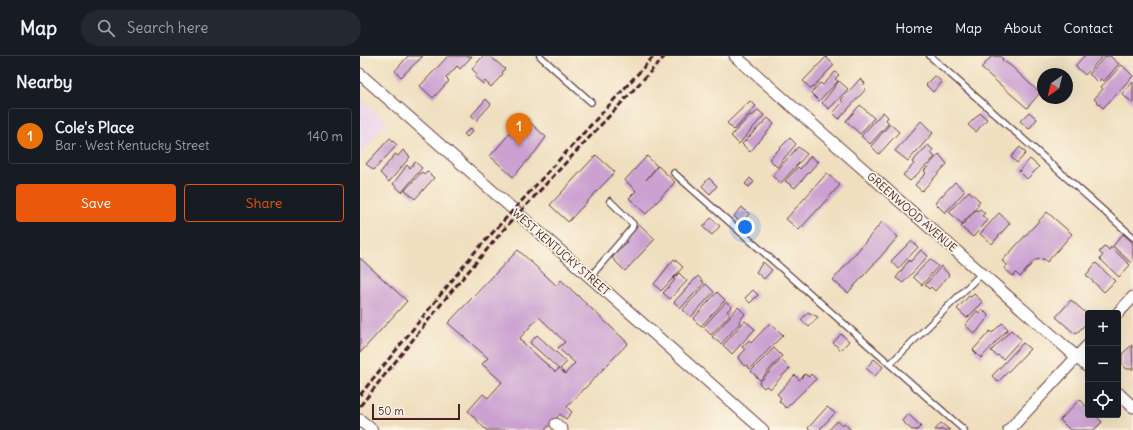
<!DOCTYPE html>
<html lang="en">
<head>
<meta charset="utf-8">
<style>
	body { margin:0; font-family:Delius,sans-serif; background:#242831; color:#f1f3f6 }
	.controls { position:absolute; right:12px; bottom:12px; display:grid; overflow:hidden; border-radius:4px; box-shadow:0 4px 16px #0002 }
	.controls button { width:36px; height:36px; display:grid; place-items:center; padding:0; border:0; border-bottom:1px solid #363941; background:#171b24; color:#f1f3f6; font:20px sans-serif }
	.compass { position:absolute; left:677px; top:12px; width:36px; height:36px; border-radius:50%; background:#171b24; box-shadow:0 4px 16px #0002; rotate:215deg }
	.scale { position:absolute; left:12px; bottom:10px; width:88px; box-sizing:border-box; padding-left:4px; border:2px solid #4a1f2b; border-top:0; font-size:11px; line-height:14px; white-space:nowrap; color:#4a1f2b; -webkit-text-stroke:3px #fcf5e5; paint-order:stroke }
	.you { position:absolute; left:385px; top:171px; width:14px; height:14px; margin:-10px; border:3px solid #fff; border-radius:50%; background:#1a73e8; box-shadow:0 0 0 6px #1a73e833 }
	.badge { display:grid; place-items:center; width:26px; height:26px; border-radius:50%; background:#ea580c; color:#fff; font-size:13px; font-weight:700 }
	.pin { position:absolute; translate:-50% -33px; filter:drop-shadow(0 1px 2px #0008) }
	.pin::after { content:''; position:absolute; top:21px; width:14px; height:12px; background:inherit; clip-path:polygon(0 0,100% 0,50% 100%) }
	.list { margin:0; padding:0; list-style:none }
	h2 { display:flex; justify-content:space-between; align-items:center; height:52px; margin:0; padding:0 16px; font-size:17px }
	h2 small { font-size:13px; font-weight:400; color:#9ea1a6 }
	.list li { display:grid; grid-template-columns:26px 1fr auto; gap:12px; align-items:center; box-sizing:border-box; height:56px; margin:0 8px 8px; padding:0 8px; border:1px solid #363941; border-radius:4px }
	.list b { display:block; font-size:15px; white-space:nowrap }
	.list p { margin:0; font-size:13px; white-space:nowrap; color:#9ea1a6 }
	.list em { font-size:13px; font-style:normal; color:#9ea1a6 }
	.actions { display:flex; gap:8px; padding:12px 16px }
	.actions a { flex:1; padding:9px 0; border:1px solid #ea580c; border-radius:4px; text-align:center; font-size:14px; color:#ea580c }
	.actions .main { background:#ea580c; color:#fff }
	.icon { flex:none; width:22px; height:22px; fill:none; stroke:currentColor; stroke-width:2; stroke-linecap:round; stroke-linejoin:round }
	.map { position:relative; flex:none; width:773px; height:374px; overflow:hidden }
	header { display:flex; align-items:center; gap:24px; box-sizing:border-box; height:56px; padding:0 20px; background:#171b24; border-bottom:1px solid #363941 }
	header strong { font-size:19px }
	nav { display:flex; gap:22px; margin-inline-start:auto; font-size:14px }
	.search { width:280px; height:36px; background:#242831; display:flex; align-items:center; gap:10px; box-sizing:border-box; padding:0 14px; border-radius:22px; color:#9ea1a6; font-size:15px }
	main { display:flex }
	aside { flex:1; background:#171b24 }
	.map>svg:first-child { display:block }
	.built { fill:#e9d2ed }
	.building { fill:#caa1d1; fill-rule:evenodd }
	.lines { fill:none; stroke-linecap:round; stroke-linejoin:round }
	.service-casing { stroke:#633c41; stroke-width:8 }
	.minor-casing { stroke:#633c41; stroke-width:13 }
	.service { stroke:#fff; stroke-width:5.5 }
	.minor { stroke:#fff; stroke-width:11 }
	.rail { stroke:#4a1f2b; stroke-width:3; stroke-dasharray:6 3; stroke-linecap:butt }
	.labels { text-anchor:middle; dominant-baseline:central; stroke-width:3.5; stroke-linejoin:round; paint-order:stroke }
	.street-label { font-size:11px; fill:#4a1f2b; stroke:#fcf5e5 }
</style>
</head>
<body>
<header>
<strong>Map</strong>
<div class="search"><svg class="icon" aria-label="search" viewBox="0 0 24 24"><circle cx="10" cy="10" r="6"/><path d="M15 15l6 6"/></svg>Search here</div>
<nav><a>Home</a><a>Map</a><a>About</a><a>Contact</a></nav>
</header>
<main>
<aside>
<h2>Nearby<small></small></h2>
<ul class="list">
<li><span class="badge" style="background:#e8710a">1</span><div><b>Cole's Place</b><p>Bar · West Kentucky Street</p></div><em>140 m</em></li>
</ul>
<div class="actions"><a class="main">Save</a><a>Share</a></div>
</aside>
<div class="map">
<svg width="773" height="374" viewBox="0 0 773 374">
	<rect width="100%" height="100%" fill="#fcf5e5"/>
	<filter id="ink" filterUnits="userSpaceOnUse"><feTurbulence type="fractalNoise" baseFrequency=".025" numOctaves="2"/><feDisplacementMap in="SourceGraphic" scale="8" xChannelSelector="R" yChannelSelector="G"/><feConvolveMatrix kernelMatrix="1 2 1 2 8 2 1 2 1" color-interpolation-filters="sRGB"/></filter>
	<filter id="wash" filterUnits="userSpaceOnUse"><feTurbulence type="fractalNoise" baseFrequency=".012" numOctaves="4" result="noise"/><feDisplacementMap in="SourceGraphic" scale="16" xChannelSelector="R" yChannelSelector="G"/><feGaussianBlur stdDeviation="0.9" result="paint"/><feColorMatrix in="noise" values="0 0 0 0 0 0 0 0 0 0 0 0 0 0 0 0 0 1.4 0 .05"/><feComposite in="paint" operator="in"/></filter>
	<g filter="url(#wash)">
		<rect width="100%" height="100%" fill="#efdfbf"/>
		<path class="built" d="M0,41L27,66L0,98Z"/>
		<g id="blocks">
			<path class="building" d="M48,0H63L41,21L35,15Z
				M88,0H112L100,13L97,10L86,22L89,25L73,42L60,30Z
				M123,0H130L145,13L142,16L143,18L131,31L125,25L123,28L115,21L117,18L112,13Z
				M632,0H640L643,3L642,4L651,10L680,37L667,52L621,12Z
				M724,0H743L725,19L715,10Z
				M746,0H750L759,8L744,25L741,23L738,26L729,18Z
				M466,1L474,9L451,33L443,25Z
				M762,9L773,20L743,52L734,43L743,33L741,31Z
				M475,16L479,19L475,23L478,25L459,45L451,37L460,27L463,29Z
				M575,20L582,26L573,36L566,29Z
				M500,23L505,27L503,30L506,33L479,63L473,57L483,46L481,44Z
				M479,25L488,33L469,53L462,47Z
				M773,26V47L762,38Z
				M126,43L131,48L116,65L111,60Z
				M390,45L396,50L374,74L367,67Z
				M500,49L514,62L500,78L486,65Z
				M398,54L404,59L379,88L371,80L390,59L392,60Z
				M523,56L528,61L526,64L529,67L510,88L501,80Z
				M669,56L677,63L669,73L660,65Z
				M620,57L627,63L616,76L608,69Z
				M164,61L186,81L176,95L153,121L130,100Z
				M408,62L414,68L390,96L382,88Z
				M561,65L573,77L548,105L535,95Z
				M530,68L539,76L519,98L511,90Z
				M111,72L113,75L107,81L104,78Z
				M30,82L37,89L14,114L6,108Z
				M430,82L436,88L417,111L409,103Z
				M568,89L573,94L571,97L575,101L550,125L543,119L554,108L552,106Z
				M438,91L447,98L421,127L412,120Z
				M660,91L666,97L657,107L651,101Z
				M43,94L50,101L29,126L20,117L35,98L38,100Z
				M579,98L587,108L562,135L555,129L566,117L564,115Z
				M236,99L255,116L208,166L190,149Z
				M287,100L297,110L286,124L298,110L315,126L286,158L269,142L276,135L265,124Z
				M451,100L458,106L435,132L425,125L438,111L440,113Z
				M670,103L679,111L667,123L659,115Z
				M55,106L62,112L42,136L33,128L47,109L50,112Z
				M67,115L74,122L55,143L45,134L62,116L64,118Z
				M467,117L480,129L439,174L426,163Z
				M349,122L357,130L350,138L342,130Z
				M390,122L394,126L389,131L385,128Z
				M595,126L605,135L585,157L575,147Z
				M609,135L620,145L617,148L619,149L602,168L589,156Z
				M382,151L389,158L381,167L374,160Z
				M620,153L625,157L622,160L628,164L613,181L601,171L616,154L617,155Z
				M687,156L712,178L687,206L684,203L675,204L660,221L656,217L653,220L644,212L647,209L642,205Z
				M639,157L650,167L632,188L620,178Z
				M351,162L360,170L352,179L343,171Z
				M522,166L538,181L488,237L473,224Z
				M279,168L295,183L265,215L252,202L267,186L264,184Z
				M763,178L773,187V205L771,207L753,190Z
				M551,185L558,191L538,213L531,205Z
				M745,190L749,194L751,191L770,209L759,221L740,203L743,199L739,196Z
				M158,194L197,230L201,224L268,287L207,351L212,356L206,363L200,358L185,374H126L108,355L123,338L128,342L142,326L122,308L128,302L88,267ZM179,261L205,286L198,292L215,307L205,318L200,313L207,306L177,279L170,287L199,313L195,316L159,283Z
				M561,194L568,200L543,227L536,222L549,204L550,206Z
				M0,202L47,245L0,297Z
				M314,203L323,211L301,235L294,228Z
				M570,203L578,210L562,229L553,221Z
				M403,206L412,214L404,223L396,216Z
				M736,207L755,225L744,236L726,219Z
				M581,210L589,219L575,235L571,231L569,233L565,229Z
				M319,217L327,225L310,243L303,237L315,224L313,223Z
				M338,220L344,227L321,252L314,246Z
				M346,228L354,236L331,261L323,254Z
				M393,234L398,239L390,247L385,242Z
				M357,236L365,244L341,270L333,263Z
				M614,238L623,246L607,262L597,253L609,240L611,241Z
				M711,244L728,259V265L718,276L714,277L696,261Z
				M366,246L372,251L367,255L370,258L351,279L343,271Z
				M378,251L385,258L379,265L380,267L361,288L352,281Z
				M622,253L629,260L615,278L605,269L617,255L619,257Z
				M448,256L458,261L449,271L441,264Z
				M385,265L395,273L372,298L363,289Z
				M410,267L423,279L390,313L386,309L384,310L378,302L385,294L382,291L389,284L391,287Z
				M642,267L648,273L621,302L613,294L630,275L632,277Z
				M651,274L661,283L643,303L638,299L637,300L631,295Z
				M481,278L489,285L481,294L473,287Z
				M663,287L670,293L638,326L632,320Z
				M772,289L773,313H767L762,309V298Z
				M414,292L422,300L400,324L391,315Z
				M514,303L523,311L515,320L506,312Z
				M421,304L430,312L410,333L406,330L404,332L399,327Z
				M445,318L449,321L451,318L456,323L426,352L419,345L421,342L417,338L435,319L439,324Z
				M720,343L728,353V359H735L742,366L734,374H710L700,364Z
				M467,351L475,357L459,374H449L448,372Z
				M548,358L561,370L557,374H552L542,365Z
				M477,365L482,369L484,367L491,374H469Z
				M581,367L590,374H575Z"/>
		</g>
	</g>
	<g filter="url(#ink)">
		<use href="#blocks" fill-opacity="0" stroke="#633c41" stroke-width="1"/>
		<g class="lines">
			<defs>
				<path id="service" d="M180,0L231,46
					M570,0L773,181
					M314,117L604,374
					M230,221L272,172L273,168L250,145
					M530,308L622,217"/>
				<path id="minor" d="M375,0L728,311
					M0,18L403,374
					M758,257L773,241
					M758,337L773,351
					M0,364L12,374
					M196,368L202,374
					M649,374L728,289"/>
			</defs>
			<use href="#service" class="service-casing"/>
			<use href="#minor" class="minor-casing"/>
			<use href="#service" class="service"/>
			<use href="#minor" class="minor"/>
			<path class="rail" d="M0,339L114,197L294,0
				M0,350L90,237L146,171L305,0"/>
		</g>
	</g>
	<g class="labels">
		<g class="street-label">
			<text transform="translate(552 156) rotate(41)">GREENWOOD AVENUE</text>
			<text transform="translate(201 196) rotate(41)">WEST KENTUCKY STREET</text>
		</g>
	</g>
</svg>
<div class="controls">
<button>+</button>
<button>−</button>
<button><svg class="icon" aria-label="locate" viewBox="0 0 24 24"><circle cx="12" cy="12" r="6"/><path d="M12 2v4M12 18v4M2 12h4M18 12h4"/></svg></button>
</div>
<svg class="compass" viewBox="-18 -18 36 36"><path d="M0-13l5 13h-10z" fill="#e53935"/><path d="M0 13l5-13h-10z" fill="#9ea1a6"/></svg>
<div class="scale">50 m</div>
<div class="you"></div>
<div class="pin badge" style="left:159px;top:90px;background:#e8710a">1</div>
</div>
</main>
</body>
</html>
